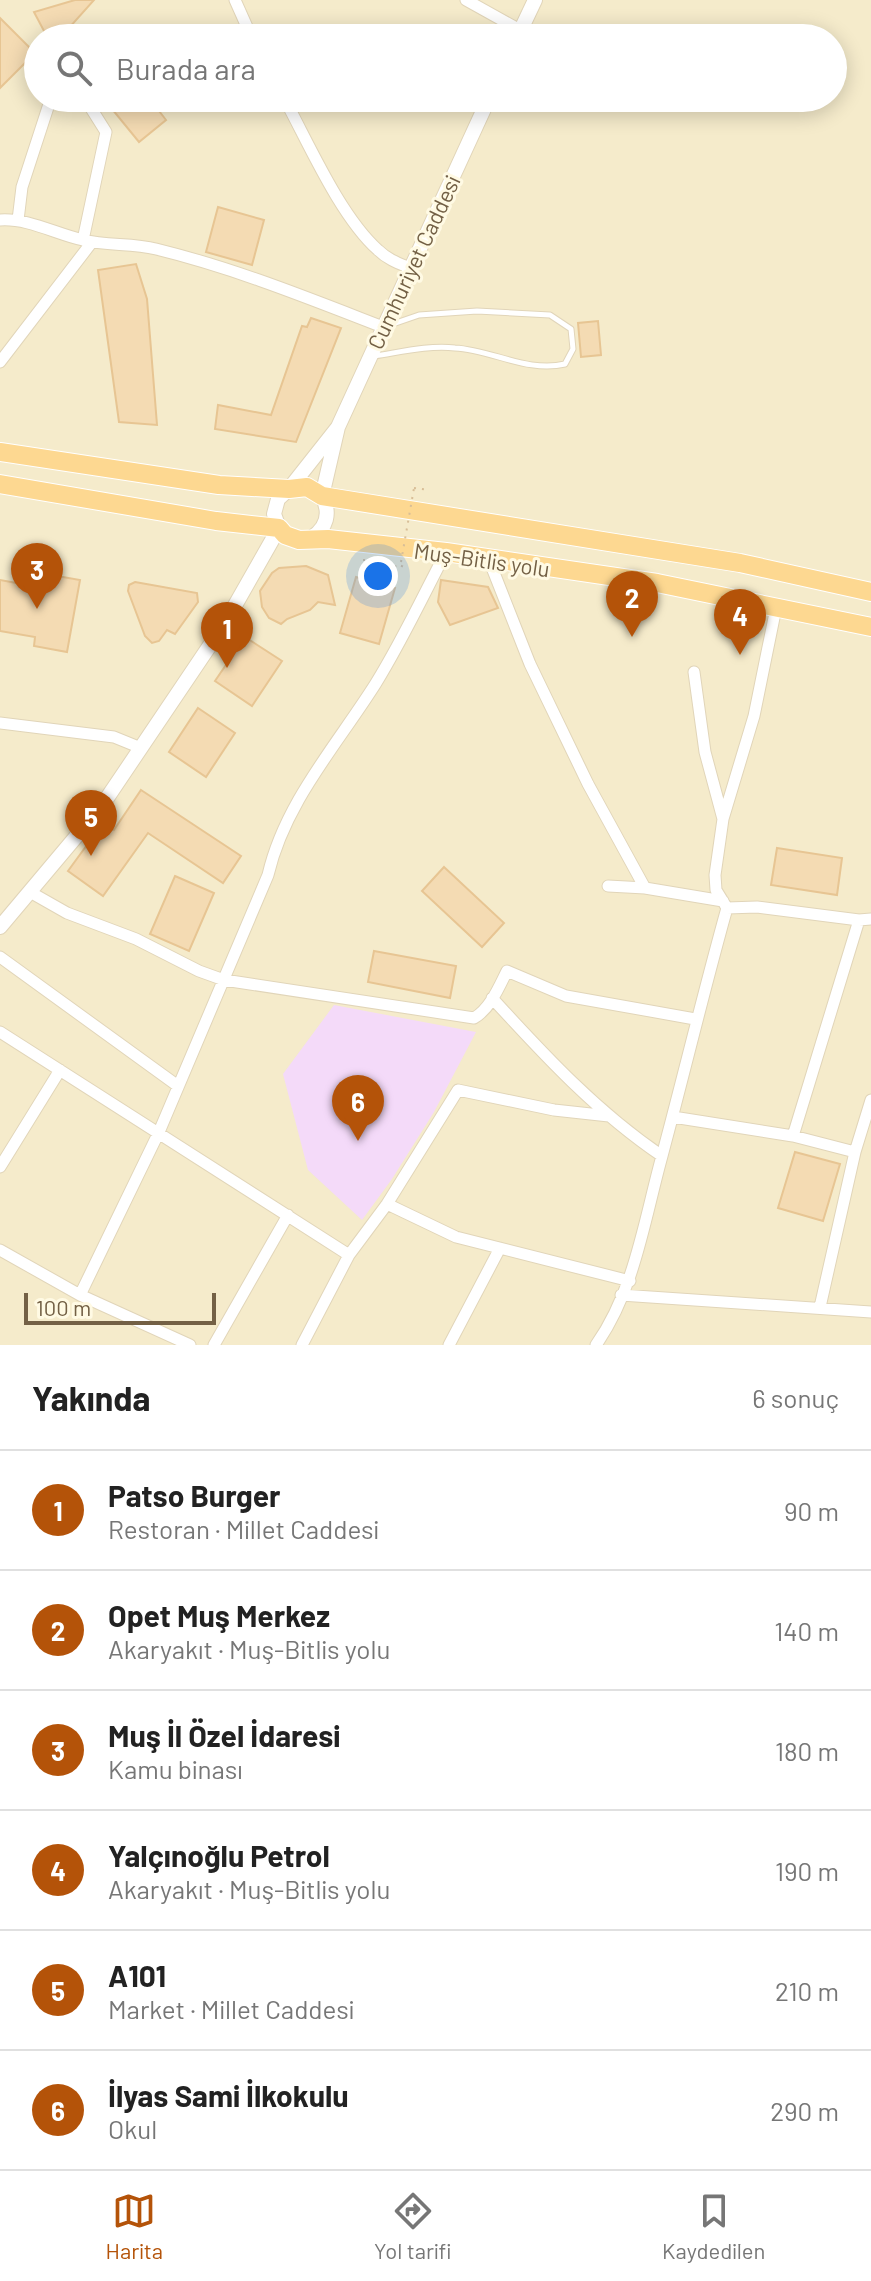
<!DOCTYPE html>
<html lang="tr">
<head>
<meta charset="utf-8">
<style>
	body { margin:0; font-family:Barlow,sans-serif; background:#f6f6f6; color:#222 }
	.scale { position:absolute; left:24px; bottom:20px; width:192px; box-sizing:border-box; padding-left:8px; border:4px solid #736045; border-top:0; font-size:22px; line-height:28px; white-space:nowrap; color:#736045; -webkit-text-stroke:6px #fffae4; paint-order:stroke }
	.you { position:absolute; left:378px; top:576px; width:28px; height:28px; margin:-20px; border:6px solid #fff; border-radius:50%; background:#1a73e8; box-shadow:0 0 0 12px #1a73e833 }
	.badge { display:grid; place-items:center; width:52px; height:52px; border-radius:50%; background:#b45309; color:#fff; font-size:26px; font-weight:700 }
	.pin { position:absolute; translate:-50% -66px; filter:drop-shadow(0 2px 4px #0008) }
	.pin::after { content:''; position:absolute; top:42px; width:28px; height:24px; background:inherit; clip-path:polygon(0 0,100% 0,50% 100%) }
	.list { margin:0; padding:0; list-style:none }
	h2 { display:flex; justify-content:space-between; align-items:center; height:104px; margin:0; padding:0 32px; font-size:34px }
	h2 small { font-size:26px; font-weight:400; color:#767676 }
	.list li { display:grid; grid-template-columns:52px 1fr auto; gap:24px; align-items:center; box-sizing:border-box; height:120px; padding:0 32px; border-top:2px solid #e0e0e0 }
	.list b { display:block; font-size:30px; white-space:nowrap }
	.list p { margin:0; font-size:26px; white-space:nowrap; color:#767676 }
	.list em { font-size:26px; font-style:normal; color:#767676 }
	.icon { flex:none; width:44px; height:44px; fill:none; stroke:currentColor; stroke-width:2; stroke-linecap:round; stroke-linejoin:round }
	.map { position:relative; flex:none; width:871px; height:1345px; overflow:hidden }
	.search { position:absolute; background:#fff; box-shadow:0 4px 20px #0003; left:24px; right:24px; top:24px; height:88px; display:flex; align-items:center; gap:20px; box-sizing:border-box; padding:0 28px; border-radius:44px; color:#767676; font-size:30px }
	.sheet { height:824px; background:#fff }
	nav { display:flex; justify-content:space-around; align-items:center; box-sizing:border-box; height:112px; border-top:2px solid #e0e0e0; background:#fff; font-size:22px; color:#767676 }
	nav a { display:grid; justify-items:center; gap:4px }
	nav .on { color:#b45309 }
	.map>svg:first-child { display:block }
	.residential { fill:#f5ebcb; fill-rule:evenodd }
	.education { fill:#f4daf9 }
	.building { fill:#f4dbb3; stroke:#e7c593; stroke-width:2 }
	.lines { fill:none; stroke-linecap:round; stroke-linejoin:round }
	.service-casing { stroke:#e1d5b9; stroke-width:7 }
	.minor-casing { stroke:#e1d5b9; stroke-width:13 }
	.tertiary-casing { stroke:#e1d5b9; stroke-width:16 }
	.trunk-casing { stroke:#fff; stroke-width:20 }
	.path { stroke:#d8be97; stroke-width:2; stroke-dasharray:2 6; stroke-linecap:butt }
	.service { stroke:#fff; stroke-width:5 }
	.minor { stroke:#fff; stroke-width:11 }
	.tertiary { stroke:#fff; stroke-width:14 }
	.trunk { stroke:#fdd891; stroke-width:18 }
	.path-bridge { stroke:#d8be97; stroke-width:2; stroke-dasharray:2 6; stroke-linecap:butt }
	.labels { text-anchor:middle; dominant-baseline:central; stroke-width:6; stroke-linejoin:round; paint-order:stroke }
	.street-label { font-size:22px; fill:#736045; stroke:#fffae4 }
</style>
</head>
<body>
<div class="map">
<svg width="871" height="1345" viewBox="0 0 871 1345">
	<rect width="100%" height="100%" fill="#fdf8dd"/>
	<path class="residential" d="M0,0H871V1345H0ZM38,38H833V98H38Z"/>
	<path class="education" d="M334,1005L476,1032L434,1112L392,1179L362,1220L308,1170L283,1074Z"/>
	<path class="building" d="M75,0H94L60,38H51L44,31L34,12Z
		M0,18L35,53L0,88Z
		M103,98H149L166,120L139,142Z
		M218,207L264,220L252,265L206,252Z
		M136,264L147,299L157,425L119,422L98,270Z
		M311,318L341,328L296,442L215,429L218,405L271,415L302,326L307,327Z
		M598,321L601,355L581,357L578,323Z
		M306,566L328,575L335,605L318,602L310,610L287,619L281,624L269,618L262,607L260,591L272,573L279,568Z
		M46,574L80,580L67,652L34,646L35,637L0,631V580L44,588Z
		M356,577L395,588L379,644L340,633Z
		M441,580L488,587L498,608L450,625L438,602Z
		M135,582L197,593L198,602L175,634L167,630L159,641L152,643L145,636L128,591L129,585Z
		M245,637L282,661L252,706L215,681Z
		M198,708L235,733L206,777L169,752Z
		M141,790L241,856L223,883L148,833L103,896L68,871L103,823L114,830Z
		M777,848L842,858L837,895L771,885Z
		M444,867L504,923L482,947L422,891Z
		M175,876L214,893L189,951L150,934Z
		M374,951L456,966L450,998L368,982Z
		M795,1152L840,1164L823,1221L778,1208Z"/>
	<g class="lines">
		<defs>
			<path id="service" d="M375,356C401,352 429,345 455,348C492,350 528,373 565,364L573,349L571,329L550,315L477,311L419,315L390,325"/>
			<path id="minor" d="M235,0L252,38
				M466,0L520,30
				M74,98L89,105L106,132L83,240
				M284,98C309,144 340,216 378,250C387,259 398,263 410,268
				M0,220C28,218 56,234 83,240C107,246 132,243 156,249C234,268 308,298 383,327
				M18,220L22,187L51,98
				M0,362L92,242
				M489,560L530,664L588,784L645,888
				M694,672L705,752L723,819
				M0,723L114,737L141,748
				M608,886L645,888L723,901
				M30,892L67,913L136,939L199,971L224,980L474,1018C490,1009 499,987 507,971L566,996L695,1019
				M727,908L757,907L859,920L871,919
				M0,957L178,1086
				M492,998C545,1056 597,1112 662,1156
				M0,1032L349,1255
				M673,1117L793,1136L855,1152
				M793,1136L859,920
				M0,1167L60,1070
				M387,1204L456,1237L630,1281
				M0,1250L80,1295L190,1345
				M80,1295L159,1132L268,875C285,802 337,745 376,683C402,641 423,596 446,552
				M621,1295L871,1312
				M820,1307L855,1152L871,1100
				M214,1345L288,1215
				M302,1345L349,1255L387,1204L458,1090L554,1110L609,1116
				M449,1345L500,1248
				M596,1345C635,1289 644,1221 662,1156C684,1074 704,990 727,908L716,890L715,875L723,819L754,716L776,608"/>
			<path id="tertiary" d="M517,38L535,0
				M311,538C327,528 331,513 322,496L338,427L489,98
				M0,927L101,807L225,623L279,528L274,514L278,499L289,489L338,427"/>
			<path id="trunk" d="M0,452L219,485L289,489L307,487L322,496L740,563L871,592
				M0,484L216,521L279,528L285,535L299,540L328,539L446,552L657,583L871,627"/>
		</defs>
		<use href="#service" class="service-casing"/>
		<use href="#minor" class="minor-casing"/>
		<use href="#tertiary" class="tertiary-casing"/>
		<use href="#trunk" class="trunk-casing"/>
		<path class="path" d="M414,488L429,490
			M364,559V561L380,562
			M381,560V562L401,568L404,562"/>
		<use href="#service" class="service"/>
		<use href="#minor" class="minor"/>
		<use href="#tertiary" class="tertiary"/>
		<use href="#trunk" class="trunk"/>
		<path class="path-bridge" d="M401,562L414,488"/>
	</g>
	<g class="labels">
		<g class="street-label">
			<text transform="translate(413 262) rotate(-65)">Cumhuriyet Caddesi</text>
			<text transform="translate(482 559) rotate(8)">Muş-Bitlis yolu</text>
		</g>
	</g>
</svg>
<div class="scale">100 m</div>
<div class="you"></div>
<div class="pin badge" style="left:227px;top:668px">1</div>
<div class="pin badge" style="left:632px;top:637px">2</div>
<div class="pin badge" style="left:37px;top:609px">3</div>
<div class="pin badge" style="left:740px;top:655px">4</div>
<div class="pin badge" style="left:91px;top:856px">5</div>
<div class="pin badge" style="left:358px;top:1141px">6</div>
<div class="search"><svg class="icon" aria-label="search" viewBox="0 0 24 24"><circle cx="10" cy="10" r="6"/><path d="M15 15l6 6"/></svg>Burada ara</div>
</div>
<section class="sheet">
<h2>Yakında<small>6 sonuç</small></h2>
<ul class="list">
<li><span class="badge">1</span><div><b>Patso Burger</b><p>Restoran · Millet Caddesi</p></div><em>90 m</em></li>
<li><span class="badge">2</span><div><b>Opet Muş Merkez</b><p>Akaryakıt · Muş-Bitlis yolu</p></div><em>140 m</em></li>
<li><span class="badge">3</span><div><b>Muş İl Özel İdaresi</b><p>Kamu binası</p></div><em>180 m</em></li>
<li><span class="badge">4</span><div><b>Yalçınoğlu Petrol</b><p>Akaryakıt · Muş-Bitlis yolu</p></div><em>190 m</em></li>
<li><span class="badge">5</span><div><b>A101</b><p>Market · Millet Caddesi</p></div><em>210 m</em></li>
<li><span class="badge">6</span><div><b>İlyas Sami İlkokulu</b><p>Okul</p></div><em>290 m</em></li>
</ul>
</section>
<nav>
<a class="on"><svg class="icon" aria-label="map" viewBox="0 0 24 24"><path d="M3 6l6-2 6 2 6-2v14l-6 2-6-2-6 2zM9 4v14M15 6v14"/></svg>Harita</a>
<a><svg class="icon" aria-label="directions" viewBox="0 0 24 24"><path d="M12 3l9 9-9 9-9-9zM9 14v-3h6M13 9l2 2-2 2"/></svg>Yol tarifi</a>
<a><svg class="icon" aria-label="saved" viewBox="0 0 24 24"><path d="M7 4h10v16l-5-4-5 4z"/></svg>Kaydedilen</a>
</nav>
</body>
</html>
